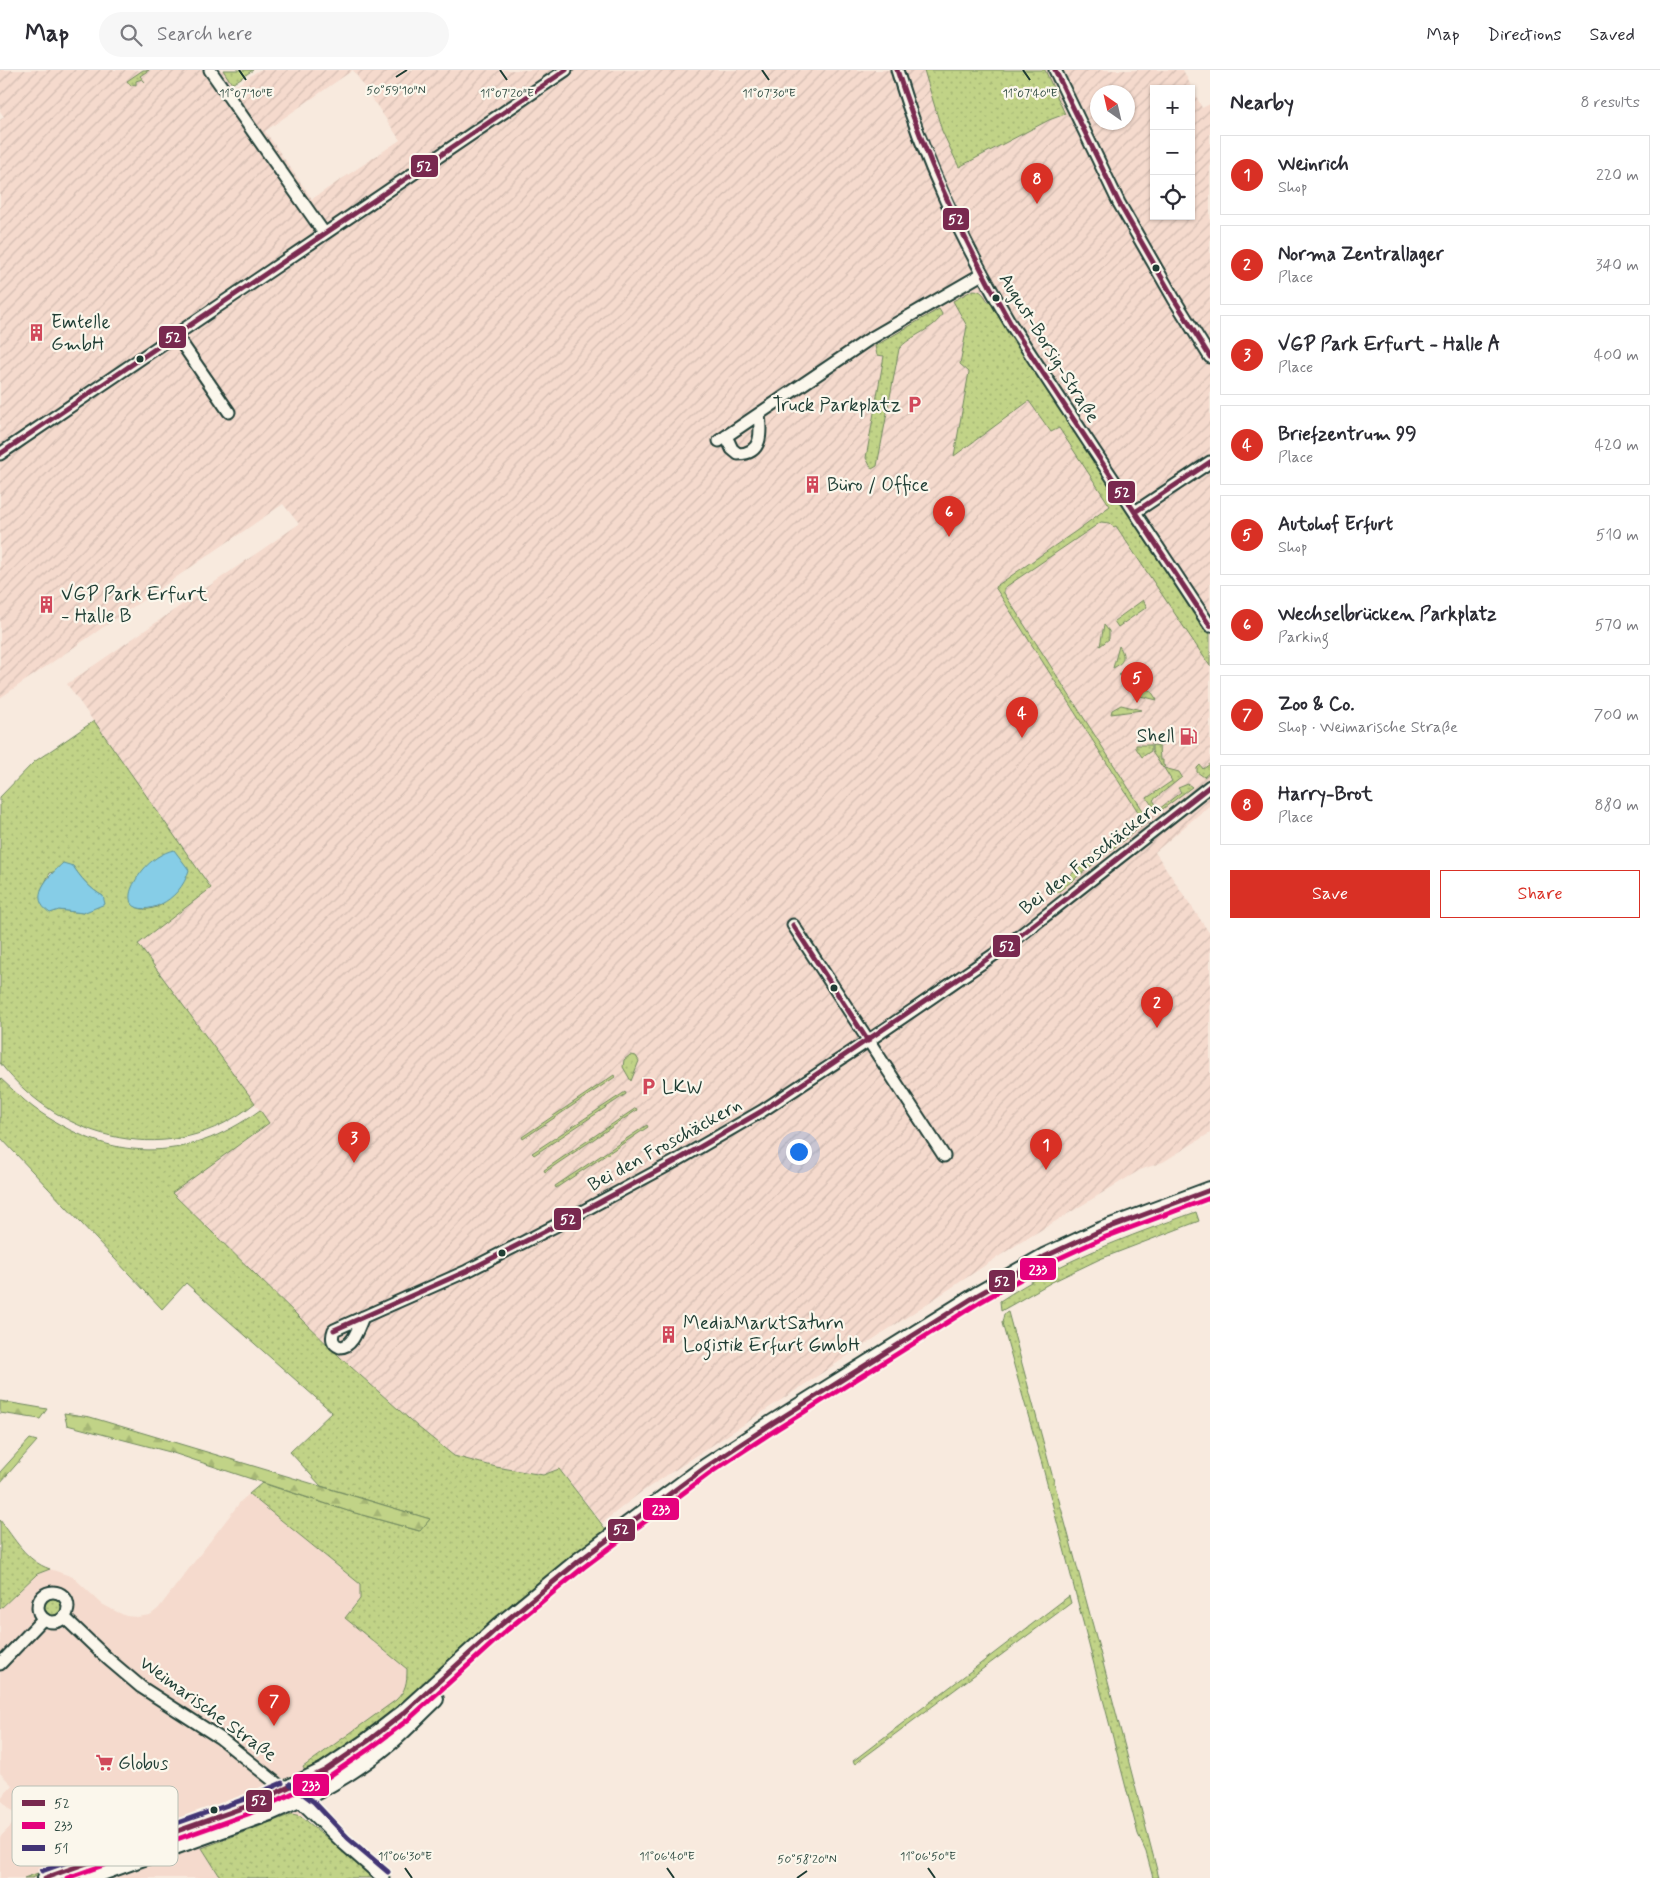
<!DOCTYPE html>
<html lang="en">
<head>
<meta charset="utf-8">
<style>
	body { margin:0; font-family:Mynerve,sans-serif; background:#f7f7f7; color:#2b2b33 }
	.controls { position:absolute; right:15px; top:15px; display:grid; overflow:hidden; border-radius:0px; box-shadow:0 1px 4px #0004 }
	.controls button { width:45px; height:45px; display:grid; place-items:center; padding:0; border:0; border-bottom:1px solid #e1e1e2; background:#fff; color:#2b2b33; font:25px sans-serif }
	.compass { position:absolute; left:1090px; top:15px; width:45px; height:45px; border-radius:50%; background:#fff; box-shadow:0 1px 4px #0004; rotate:326deg }
	.you { position:absolute; left:798px; top:1081px; width:18px; height:18px; margin:-12px; border:4px solid #fff; border-radius:50%; background:#1a73e8; box-shadow:0 0 0 8px #1a73e833 }
	.badge { display:grid; place-items:center; width:32px; height:32px; border-radius:50%; background:#d93025; color:#fff; font-size:16px; font-weight:700 }
	.pin { position:absolute; translate:-50% -41px; filter:drop-shadow(0 1px 2px #0008) }
	.pin::after { content:''; position:absolute; top:26px; width:18px; height:15px; background:inherit; clip-path:polygon(0 0,100% 0,50% 100%) }
	.list { margin:0; padding:0; list-style:none }
	h2 { display:flex; justify-content:space-between; align-items:center; height:65px; margin:0; padding:0 20px; font-size:21px }
	h2 small { font-size:16px; font-weight:400; color:#7c7c81 }
	.list li { display:grid; grid-template-columns:32px 1fr auto; gap:15px; align-items:center; box-sizing:border-box; height:80px; margin:0 10px 10px; padding:0 10px; border:1px solid #e1e1e2; border-radius:0px }
	.list b { display:block; font-size:19px; white-space:nowrap }
	.list p { margin:0; font-size:16px; white-space:nowrap; color:#7c7c81 }
	.list em { font-size:16px; font-style:normal; color:#7c7c81 }
	.actions { display:flex; gap:10px; padding:15px 20px }
	.actions a { flex:1; padding:11px 0; border:1px solid #d93025; border-radius:0px; text-align:center; font-size:18px; color:#d93025 }
	.actions .main { background:#d93025; color:#fff }
	.icon { flex:none; width:28px; height:28px; fill:none; stroke:currentColor; stroke-width:2; stroke-linecap:round; stroke-linejoin:round }
	.map { position:relative; flex:none; width:1210px; height:1808px; overflow:hidden }
	header { display:flex; align-items:center; gap:30px; box-sizing:border-box; height:70px; padding:0 25px; background:#fff; border-bottom:1px solid #e1e1e2 }
	header strong { font-size:24px }
	nav { display:flex; gap:28px; margin-inline-start:auto; font-size:18px }
	.search { width:350px; height:45px; background:#f7f7f7; display:flex; align-items:center; gap:12px; box-sizing:border-box; padding:0 18px; border-radius:28px; color:#7c7c81; font-size:19px }
	main { display:flex }
	aside { flex:1; background:#fff }
	.map>svg:first-child { display:block }
	.built { fill:#f5dacd }
	.industrial { fill:url(#industrial-furrows); fill-rule:evenodd }
	.grass { fill:url(#grass-dots); stroke:#70885e; fill-rule:evenodd }
	.forest { fill:url(#forest-firs); stroke:#70885e }
	.water { fill:#86cde7; stroke:#5d939f }
	.lines { fill:none; stroke-linecap:round; stroke-linejoin:round }
	.minor-casing { stroke:#1f3d34; stroke-width:15 }
	.major-casing { stroke:#1f3d34; stroke-width:18 }
	.highway-casing { stroke:#1f3d34; stroke-width:20 }
	.minor { stroke:#fbf7ec; stroke-width:11 }
	.major { stroke:#fbf7ec; stroke-width:14 }
	.highway { stroke:#fbf7ec; stroke-width:16 }
	.bus-1-casing { stroke:#fbf7ec; stroke-width:9 }
	.bus-2-casing { stroke:#fbf7ec; stroke-width:9 }
	.bus-3-casing { stroke:#fbf7ec; stroke-width:9 }
	.bus-1 { stroke:#79294f; stroke-width:5 }
	.bus-2 { stroke:#e5007d; stroke-width:5 }
	.bus-3 { stroke:#423475; stroke-width:5 }
	.ticks { fill:none; stroke:#1f3d34; stroke-width:2 }
	.bus-dot { fill:#1f3d34; stroke:#fbf7ec; stroke-width:2 }
	.labels { text-anchor:middle; dominant-baseline:central; stroke-width:4.5; stroke-linejoin:round; paint-order:stroke }
	.poi-label { font-size:19px; fill:#1f3d34; stroke:#fbf7ec; text-anchor:start }
	.street-label { font-size:19px; fill:#1f3d34; stroke:#fbf7ec }
	.key { fill:#fbf7ec; stroke:#b9bfb5; stroke-width:1 }
	.key-label { font-size:14px; fill:#1f3d34 }
	.ticks-label { font-size:12px; text-anchor:middle; fill:#1f3d34; stroke:#fbf7ec; stroke-width:4.5; stroke-linejoin:round; paint-order:stroke }
	.line-badge { stroke:#fbf7ec; stroke-width:2 }
	.badge-label { font-size:14px; text-anchor:middle; font-weight:bold; fill:#fff }
</style>
</head>
<body>
<header>
<strong>Map</strong>
<div class="search"><svg class="icon" aria-label="search" viewBox="0 0 24 24"><circle cx="10" cy="10" r="6"/><path d="M15 15l6 6"/></svg>Search here</div>
<nav><a>Map</a><a>Directions</a><a>Saved</a></nav>
</header>
<main>
<div class="map">
<svg width="1210" height="1808" viewBox="0 0 1210 1808">
	<defs>
		<pattern id="industrial-furrows" width="10" height="10" patternUnits="userSpaceOnUse" patternTransform="scale(1.25)"><rect width="10" height="10" fill="#f5dacd"/><path d="M-1 1l2-2M0 10L10 0M9 11l2-2" fill="none" stroke="#d2bcb1"/></pattern>
		<pattern id="grass-dots" width="8" height="8" patternUnits="userSpaceOnUse" patternTransform="scale(1.25)"><rect width="8" height="8" fill="#c1d387"/><path d="M2 2h.1M6 6h.1" fill="none" stroke="#a5b675" stroke-width="1.8" stroke-linecap="round"/></pattern>
		<pattern id="forest-firs" width="22" height="20" patternUnits="userSpaceOnUse" patternTransform="scale(1.25)"><rect width="22" height="20" fill="#c1d387"/><path d="M5 1l3.5 6h-7zM16 11l3.5 6h-7z" fill="#a5b675"/></pattern>
	</defs>
	<rect width="100%" height="100%" fill="#f8eade"/>
	<filter id="ink" filterUnits="userSpaceOnUse"><feTurbulence type="fractalNoise" baseFrequency=".02" numOctaves="2"/><feDisplacementMap in="SourceGraphic" scale="10" xChannelSelector="R" yChannelSelector="G"/><feConvolveMatrix kernelMatrix="1 2 1 2 8 2 1 2 1" color-interpolation-filters="sRGB"/></filter>
	<g filter="url(#ink)">
		<path class="built" d="M249,1424L360,1514V1529L345,1548L407,1599V1616L403,1623L382,1642L303,1696L320,1725L317,1730L319,1736L301,1746L292,1744L203,1778L221,1808H0V1767L19,1748L0,1729L12,1715L0,1703V1539L37,1504L50,1499L73,1507L102,1534L113,1540L126,1546L137,1547L150,1545L158,1539L241,1431Z"/>
		<path class="industrial" d="M0,0H223L234,17L259,0H1183L1202,38L1210,34V735L1155,782L1210,864V1063L1163,1092L1140,1100L1013,1177L640,1423L602,1453L559,1399L543,1405L496,1397L454,1386L418,1357L341,1288L171,1122L269,1053L138,874L211,817L67,614L299,454L283,434L0,628V50L4,47L0,41ZM353,0L400,70L312,129L265,61ZM1154,19H1191V146H1154ZM1098,22H1128V52H1098Z"/>
		<path class="grass" d="M143,0H149L140,6L145,12L142,9L136,11V15L134,14L131,16L127,11Z
			M223,0H253L232,14Z
			M924,0H1045L1065,44L1049,50L959,97L942,61Z
			M973,220C982,220 984,225 988,232L992,230L1077,363L1210,562V596L1116,456L1114,457L1109,453L1101,452L1004,518V523L1149,750L1057,823L1053,819L1142,748L995,517L1079,459L1110,436L1059,358L1051,362L1029,331L954,386L969,302L960,294L967,256L953,231Z
			M939,239L942,244C936,259 910,265 899,279L877,396L872,399L866,388L884,286L877,285L875,276Z
			M1143,530L1147,537L1118,557L1114,551Z
			M1104,555L1109,561V569L1100,576Z
			M1119,576C1126,586 1124,593 1113,598Z
			M1129,600L1134,601L1141,610L1119,605Z
			M1147,619L1151,621L1157,630L1136,625Z
			M1121,635L1142,640L1111,644L1112,640Z
			M94,651L211,818L138,874L255,1033C173,1100 61,1072 0,993V727L34,692ZM73,796C80,807 91,820 103,826L83,843L59,840L41,820L50,803ZM130,831L163,834C152,840 138,843 130,831Z
			M1136,675H1151V681L1142,687L1136,678Z
			M1152,675L1159,676L1160,690H1163V695L1165,696L1163,698L1152,682Z
			M1210,694V702L1204,707L1197,702V698L1200,695L1203,699Z
			M1164,698L1179,702L1182,707L1153,730L1159,739L1181,722L1178,718L1188,714L1192,717L1160,741L1151,734L1147,728L1172,711Z
			M630,985L636,986L639,991L631,1011L623,997L624,990Z
			M614,1005L615,1007L523,1069L522,1067Z
			M0,1008C11,1018 22,1029 34,1038C109,1092 185,1095 260,1040L269,1053L172,1123L341,1288L418,1357L454,1386L496,1397L543,1405L559,1399L607,1461L391,1645L339,1681L305,1701L303,1697L396,1630C406,1620 407,1613 407,1599L345,1548L360,1529V1514L249,1424L262,1413L348,1441L419,1461L430,1449L321,1416L290,1382L332,1342L186,1213L162,1239L0,1067Z
			M625,1022L626,1024L534,1085L532,1083Z
			M636,1038L637,1040L545,1102L544,1100Z
			M647,1055L648,1057L556,1118L555,1116Z
			M1196,1142L1199,1151L1100,1189L1052,1212L1001,1241L1000,1231C1060,1191 1128,1166 1196,1142Z
			M1008,1242L1102,1589L1159,1808H1153L1146,1782L1138,1764L1042,1394L1002,1253L1004,1244Z
			M0,1450C15,1469 26,1491 50,1499L37,1504L0,1539Z
			M1069,1526L1071,1533L855,1694L853,1691Z
			M44 1537a9 9 0 1 1 18 0a9 9 0 1 1-18 0Z
			M214,1740L203,1747L32,1808H24Z
			M292,1744L301,1746L374,1808H221L202,1778Z"/>
		<path class="forest" d="M0,1331L47,1339L40,1349L0,1343Z
			M64,1343L90,1347L430,1449L420,1461L348,1441L170,1382L67,1355Z
			M30,1369L37,1371L0,1413V1402Z"/>
		<path class="water" d="M174,780L189,800C175,850 100,853 143,800C150,791 163,782 174,780Z
			M63,793L73,796C80,807 91,820 103,826L105,834L83,843L59,840L50,843C27,827 48,807 63,793Z"/>
		<g class="lines">
			<defs>
				<path id="minor" d="M210,0L324,163
					M897,0C925,94 962,171 1012,256L1210,556
					M1055,0L1119,133L1174,229L1210,287
					M176,265L229,342
					M726,366L732,379L738,384C763,384 761,362 759,344
					M719,371L868,270L982,204
					M0,384L566,0
					M1135,442L1210,392
					M793,855L944,1086
					M363,1247C358,1258 353,1277 340,1277C332,1274 331,1268 334,1260L467,1201L561,1153L676,1091L762,1041L868,971L1008,875L1210,716
					M38 1537a15 15 0 1 1 30 0a15 15 0 1 1-30 0Z
					M64,1547L108,1589L141,1617L220,1668L285,1720
					M0,1594L43,1549
					M299,1730L343,1773L383,1808"/>
				<path id="major" d="M45,1808L245,1737L285,1720L293,1725
					M88,1808L270,1743L299,1730"/>
				<path id="highway" d="M285,1720L324,1701L368,1671L404,1643L502,1554L579,1491L706,1397L773,1353L976,1226L1046,1186L1100,1161L1210,1120
					M299,1730C331,1714 363,1695 390,1672C406,1658 420,1643 435,1629"/>
			</defs>
			<use href="#minor" class="minor-casing"/>
			<use href="#major" class="major-casing"/>
			<use href="#highway" class="highway-casing"/>
			<use href="#minor" class="minor"/>
			<use href="#major" class="major"/>
			<use href="#highway" class="highway"/>
			<defs>
				<path id="bus-1" d="M897,0C926,90 965,174 1012,256L1210,556
					M1055,0L1119,133L1174,229L1210,287
					M0,384L566,0
					M1135,442L1210,392
					M793,855L868,971
					M334,1260L467,1201L561,1153L676,1091L762,1041L1008,875L1210,716
					M45,1808L245,1737L324,1701L368,1671L404,1643L502,1554L579,1491L706,1397L773,1353L976,1226L1046,1186L1100,1161L1210,1120"/>
				<path id="bus-2" d="M67,1808L248,1744L328,1707L372,1677L409,1649L507,1560L584,1497L710,1403L777,1359L980,1232L1049,1193L1103,1168L1210,1128"/>
				<path id="bus-3" d="M290,1714L314,1732L348,1768L388,1802
					M42,1801L242,1730L282,1713"/>
			</defs>
			<use href="#bus-1" class="bus-1-casing"/>
			<use href="#bus-2" class="bus-2-casing"/>
			<use href="#bus-3" class="bus-3-casing"/>
			<use href="#bus-1" class="bus-1"/>
			<use href="#bus-2" class="bus-2"/>
			<use href="#bus-3" class="bus-3"/>
		</g>
	</g>
	<path class="ticks" d="M239,0L246,10M500,0L507,10M762,0L769,10M1023,0L1030,10M396,7L407,0M405,1798L412,1808M667,1798L674,1808M928,1798L935,1808M797,1808L807,1801"/>
	<defs>
		<symbol id="building-bare" viewBox="-9 -9 18 18"><path d="M-4-6H4V6H1V3H-1V6H-4ZM-2.5-4.3h1.7v1.8h-1.7ZM.8-4.3h1.7v1.8H.8ZM-2.5-1h1.7V.8h-1.7ZM.8-1h1.7V.8H.8Z" fill="#d1495b" stroke="#fbf7ec" stroke-width="2.5" paint-order="stroke"/></symbol>
		<symbol id="parking-bare" viewBox="-9 -9 18 18"><path d="M-3.5-5.5H1a3.5 3.5 0 0 1 0 7H-1V5.5H-3.5ZM-1-3.4V-.6H.8a1.4 1.4 0 0 0 0-2.8Z" fill="#d1495b" stroke="#fbf7ec" stroke-width="2.5" paint-order="stroke"/></symbol>
		<symbol id="fuel-bare" viewBox="-9 -9 18 18"><path d="M-5.5-6h7V0h2V4h1.3V-2.5L3-4.5l.8-.8L6-3V5H2.5V1h-1V6h-7ZM-4.2-4.7v3.2H.2V-4.7Z" fill="#d1495b" stroke="#fbf7ec" stroke-width="2.5" paint-order="stroke"/></symbol>
		<symbol id="supermarket-bare" viewBox="-9 -9 18 18"><path d="M-6-5.5h2.5l.6 2H6L4.5 2H-2.5L-4.4-4H-6ZM-1.5 3.2a1.3 1.3 0 1 0 .1 0ZM3 3.2a1.3 1.3 0 1 0 .1 0Z" fill="#d1495b" stroke="#fbf7ec" stroke-width="2.5" paint-order="stroke"/></symbol>
	</defs>
	<g fill-rule="evenodd">
		<use href="#building-bare" x="24" y="250" width="25" height="25"/>
		<use href="#parking-bare" x="902" y="322" width="25" height="25"/>
		<use href="#building-bare" x="800" y="402" width="25" height="25"/>
		<use href="#building-bare" x="34" y="522" width="25" height="25"/>
		<use href="#fuel-bare" x="1176" y="654" width="25" height="25"/>
		<use href="#parking-bare" x="636" y="1004" width="25" height="25"/>
		<use href="#building-bare" x="656" y="1252" width="25" height="25"/>
		<use href="#supermarket-bare" x="92" y="1680" width="25" height="25"/>
	</g>
	<g class="bus-dot">
		<circle cx="1156" cy="198" r="4.5"/>
		<circle cx="996" cy="228" r="4.5"/>
		<circle cx="140" cy="289" r="4.5"/>
		<circle cx="834" cy="918" r="4.5"/>
		<circle cx="502" cy="1183" r="4.5"/>
		<circle cx="214" cy="1740" r="4.5"/>
	</g>
	<g class="labels">
		<g class="poi-label">
			<text x="51" y="252">Emtelle<tspan x="51" dy="22">GmbH</tspan></text>
			<text x="901" y="335" text-anchor="end">Truck Parkplatz</text>
			<text x="827" y="415">Büro / Office</text>
			<text x="61" y="524">VGP Park Erfurt<tspan x="61" dy="22">- Halle B</tspan></text>
			<text x="1175" y="666" text-anchor="end">Shell</text>
			<text x="662" y="1017">LKW</text>
			<text x="683" y="1253">MediaMarktSaturn<tspan x="683" dy="22">Logistik Erfurt GmbH</tspan></text>
			<text x="118" y="1693">Globus</text>
		</g>
		<g class="street-label">
			<text transform="translate(1049 278) rotate(58)">August-Borsig-Straße</text>
			<text transform="translate(1090 788) rotate(-38)">Bei den Froschäckern</text>
			<text transform="translate(665 1075) rotate(-29)">Bei den Froschäckern</text>
			<text transform="translate(208 1639) rotate(36)">Weimarische Straße</text>
		</g>
	</g>
	<rect x="12" y="1716" width="166" height="80" rx="8" class="key"/>
	<rect x="22" y="1730" width="23" height="6" fill="#79294f"/>
	<rect x="22" y="1752" width="23" height="7" fill="#e5007d"/>
	<rect x="22" y="1775" width="23" height="6" fill="#423475"/>
	<g class="key-label">
		<text x="54" y="1738">52</text>
		<text x="54" y="1760">233</text>
		<text x="54" y="1783">51</text>
	</g>
	<g class="ticks-label">
		<text x="396" y="24">50°59'10"N</text>
		<text x="246" y="27">11°07'10"E</text>
		<text x="507" y="27">11°07'20"E</text>
		<text x="769" y="27">11°07'30"E</text>
		<text x="1030" y="27">11°07'40"E</text>
		<text x="405" y="1790">11°06'30"E</text>
		<text x="667" y="1790">11°06'40"E</text>
		<text x="928" y="1790">11°06'50"E</text>
		<text x="807" y="1793">50°58'20"N</text>
	</g>
	<g class="line-badge">
		<rect x="410" y="84" width="29" height="24" rx="5" fill="#79294f"/>
		<rect x="942" y="137" width="28" height="24" rx="5" fill="#79294f"/>
		<rect x="158" y="255" width="29" height="24" rx="5" fill="#79294f"/>
		<rect x="1107" y="410" width="29" height="24" rx="5" fill="#79294f"/>
		<rect x="992" y="864" width="29" height="24" rx="5" fill="#79294f"/>
		<rect x="553" y="1137" width="29" height="24" rx="5" fill="#79294f"/>
		<rect x="1019" y="1187" width="38" height="24" rx="5" fill="#e5007d"/>
		<rect x="988" y="1199" width="28" height="24" rx="5" fill="#79294f"/>
		<rect x="642" y="1427" width="38" height="24" rx="5" fill="#e5007d"/>
		<rect x="607" y="1448" width="29" height="24" rx="5" fill="#79294f"/>
		<rect x="292" y="1703" width="38" height="24" rx="5" fill="#e5007d"/>
		<rect x="245" y="1719" width="28" height="24" rx="5" fill="#79294f"/>
	</g>
	<g class="badge-label">
		<text x="424" y="101">52</text>
		<text x="956" y="154">52</text>
		<text x="173" y="272">52</text>
		<text x="1122" y="427">52</text>
		<text x="1007" y="881">52</text>
		<text x="568" y="1154">52</text>
		<text x="1038" y="1204">233</text>
		<text x="1002" y="1216">52</text>
		<text x="661" y="1444">233</text>
		<text x="621" y="1464">52</text>
		<text x="311" y="1720">233</text>
		<text x="259" y="1735">52</text>
	</g>
</svg>
<div class="controls">
<button>+</button>
<button>−</button>
<button><svg class="icon" aria-label="locate" viewBox="0 0 24 24"><circle cx="12" cy="12" r="6"/><path d="M12 2v4M12 18v4M2 12h4M18 12h4"/></svg></button>
</div>
<svg class="compass" viewBox="-18 -18 36 36"><path d="M0-13l5 13h-10z" fill="#e53935"/><path d="M0 13l5-13h-10z" fill="#7c7c81"/></svg>
<div class="you"></div>
<div class="pin badge" style="left:1046px;top:1100px">1</div>
<div class="pin badge" style="left:1157px;top:958px">2</div>
<div class="pin badge" style="left:354px;top:1093px">3</div>
<div class="pin badge" style="left:1022px;top:668px">4</div>
<div class="pin badge" style="left:1137px;top:633px">5</div>
<div class="pin badge" style="left:949px;top:467px">6</div>
<div class="pin badge" style="left:274px;top:1656px">7</div>
<div class="pin badge" style="left:1037px;top:134px">8</div>
</div>
<aside>
<h2>Nearby<small>8 results</small></h2>
<ul class="list">
<li><span class="badge">1</span><div><b>Weinrich</b><p>Shop</p></div><em>220 m</em></li>
<li><span class="badge">2</span><div><b>Norma Zentrallager</b><p>Place</p></div><em>340 m</em></li>
<li><span class="badge">3</span><div><b>VGP Park Erfurt - Halle A</b><p>Place</p></div><em>400 m</em></li>
<li><span class="badge">4</span><div><b>Briefzentrum 99</b><p>Place</p></div><em>420 m</em></li>
<li><span class="badge">5</span><div><b>Autohof Erfurt</b><p>Shop</p></div><em>510 m</em></li>
<li><span class="badge">6</span><div><b>Wechselbrücken Parkplatz</b><p>Parking</p></div><em>570 m</em></li>
<li><span class="badge">7</span><div><b>Zoo &amp; Co.</b><p>Shop · Weimarische Straße</p></div><em>700 m</em></li>
<li><span class="badge">8</span><div><b>Harry-Brot</b><p>Place</p></div><em>880 m</em></li>
</ul>
<div class="actions"><a class="main">Save</a><a>Share</a></div>
</aside>
</main>
</body>
</html>
